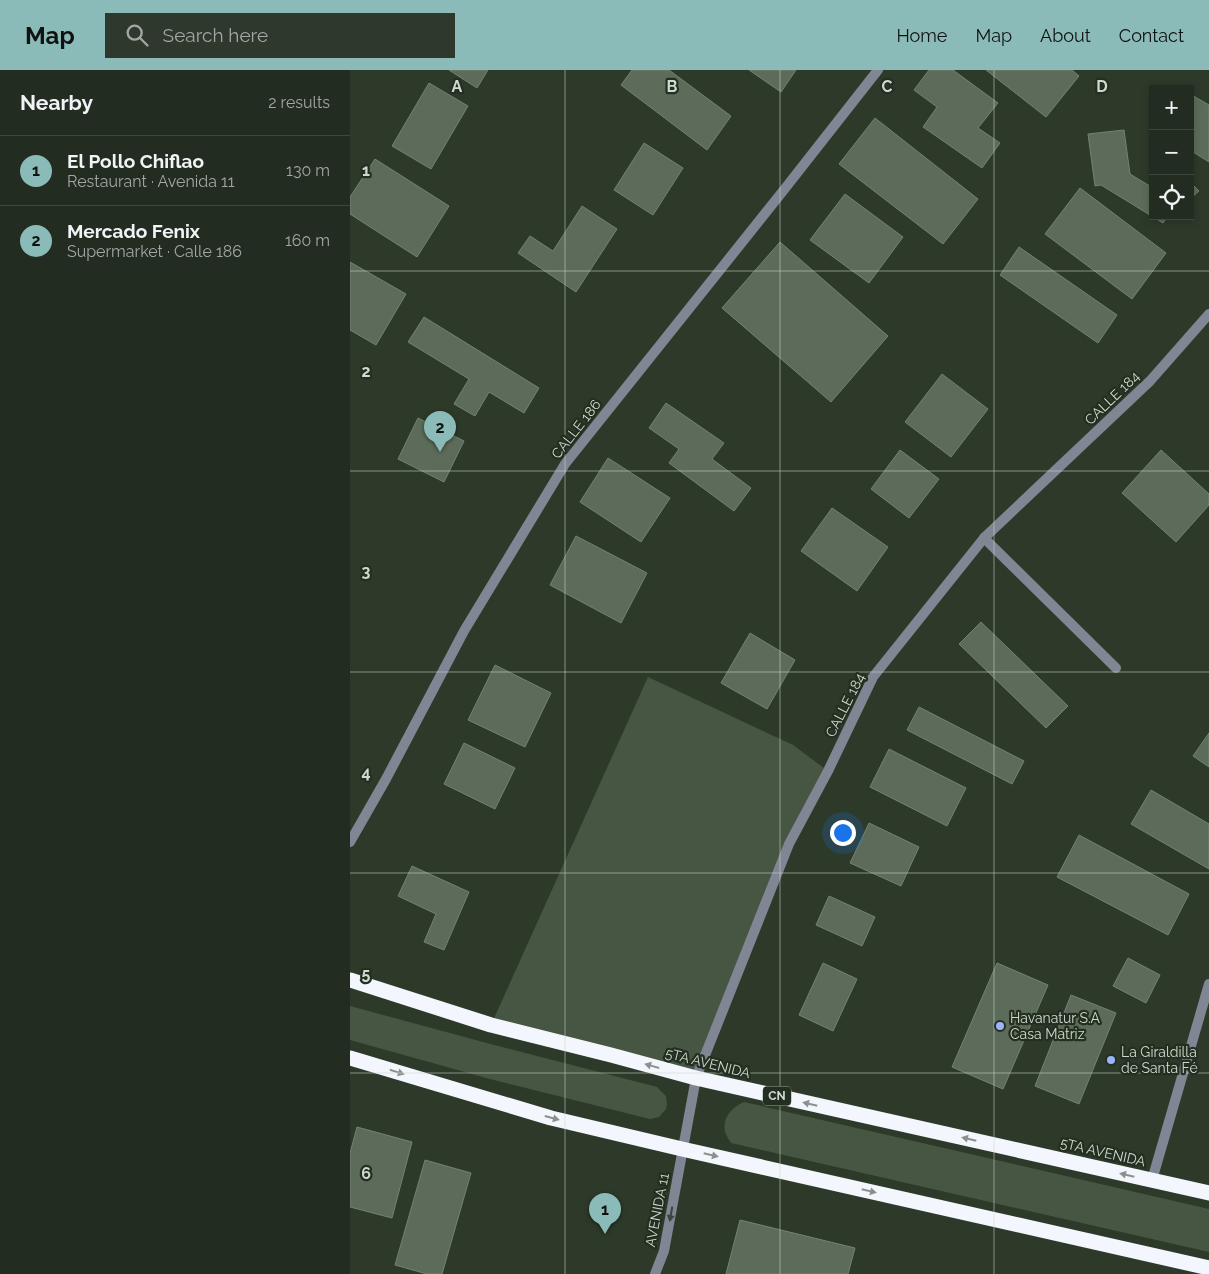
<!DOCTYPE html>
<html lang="en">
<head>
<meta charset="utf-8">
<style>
	body { margin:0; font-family:Raleway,sans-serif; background:#2e382d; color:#f1f3f6 }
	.controls { position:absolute; right:15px; top:15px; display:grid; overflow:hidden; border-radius:0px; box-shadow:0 2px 8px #0003 }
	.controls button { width:45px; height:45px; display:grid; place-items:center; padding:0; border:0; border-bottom:1px solid #3f483e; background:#222c20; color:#f1f3f6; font:25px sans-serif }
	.you { position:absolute; left:492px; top:762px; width:18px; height:18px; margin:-12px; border:4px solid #fff; border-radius:50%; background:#1a73e8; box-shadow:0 0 0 8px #1a73e833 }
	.badge { display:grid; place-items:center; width:32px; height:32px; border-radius:50%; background:#8bbbb9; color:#111; font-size:16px; font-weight:700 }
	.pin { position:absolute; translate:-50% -41px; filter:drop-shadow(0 1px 2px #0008) }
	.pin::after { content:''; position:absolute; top:26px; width:18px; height:15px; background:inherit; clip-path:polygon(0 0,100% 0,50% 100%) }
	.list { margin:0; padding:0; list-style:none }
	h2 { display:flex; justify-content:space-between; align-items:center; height:65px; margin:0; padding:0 20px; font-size:21px }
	h2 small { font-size:16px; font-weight:400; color:#a2a7a5 }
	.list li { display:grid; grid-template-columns:32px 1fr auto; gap:15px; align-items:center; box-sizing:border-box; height:70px; padding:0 20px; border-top:1px solid #3f483e }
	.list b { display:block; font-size:19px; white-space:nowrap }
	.list p { margin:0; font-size:16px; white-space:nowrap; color:#a2a7a5 }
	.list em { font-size:16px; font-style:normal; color:#a2a7a5 }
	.icon { flex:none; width:28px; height:28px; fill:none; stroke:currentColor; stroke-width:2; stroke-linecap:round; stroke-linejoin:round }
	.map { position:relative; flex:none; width:859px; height:1204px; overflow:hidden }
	header { display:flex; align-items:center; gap:30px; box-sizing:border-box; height:70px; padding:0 25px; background:#8bbbb9; color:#111 }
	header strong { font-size:24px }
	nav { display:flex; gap:28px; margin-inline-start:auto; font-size:18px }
	.search { width:350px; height:45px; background:#2e382d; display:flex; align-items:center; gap:12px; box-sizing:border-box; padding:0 18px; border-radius:0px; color:#a2a7a5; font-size:19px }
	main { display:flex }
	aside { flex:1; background:#222c20 }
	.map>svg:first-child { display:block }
	.green { fill:#475643 }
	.building { fill:#5d6c5a; stroke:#748371 }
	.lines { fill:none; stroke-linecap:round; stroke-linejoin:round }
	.lane { stroke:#818694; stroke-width:10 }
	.street { stroke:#818694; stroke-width:10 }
	.highway { stroke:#f3f6fd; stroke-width:15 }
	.oneway { fill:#8b928e }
	.oneway2 { fill:#3a453d }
	.grid { fill:none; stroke:#d0d9cf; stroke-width:1; stroke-opacity:0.55 }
	.poi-dot { fill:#9bb5fd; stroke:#232f20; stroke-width:2 }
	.labels { text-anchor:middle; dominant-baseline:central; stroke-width:4.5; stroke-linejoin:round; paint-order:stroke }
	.shield { fill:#232f20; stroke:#9ca69a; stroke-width:1 }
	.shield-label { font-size:12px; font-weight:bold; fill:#d0d9cf }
	.street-label { font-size:14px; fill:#d0d9cf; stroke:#232f20 }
	.poi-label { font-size:14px; fill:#d0d9cf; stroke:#232f20; text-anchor:start }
	.grid-label { font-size:16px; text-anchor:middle; font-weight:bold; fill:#d0d9cf; stroke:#232f20; stroke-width:4.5; stroke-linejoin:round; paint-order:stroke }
</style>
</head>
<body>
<header>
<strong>Map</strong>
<div class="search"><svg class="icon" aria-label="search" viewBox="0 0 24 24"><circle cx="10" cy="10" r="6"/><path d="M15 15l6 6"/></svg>Search here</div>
<nav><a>Home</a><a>Map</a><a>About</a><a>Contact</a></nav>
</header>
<main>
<aside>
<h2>Nearby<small>2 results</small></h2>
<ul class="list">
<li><span class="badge">1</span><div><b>El Pollo Chiflao</b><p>Restaurant · Avenida 11</p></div><em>130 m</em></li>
<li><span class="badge">2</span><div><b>Mercado Fenix</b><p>Supermarket · Calle 186</p></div><em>160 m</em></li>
</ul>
</aside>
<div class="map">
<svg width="859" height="1204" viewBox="0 0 859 1204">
	<rect width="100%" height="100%" fill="#2d3a2a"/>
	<path class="green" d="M298,607L443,675L478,701L439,774L346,1008L141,955Z
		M0,936L148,976L307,1017L316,1026L317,1034L316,1039L309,1047L300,1049L140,1009L0,970Z
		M394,1032L859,1139V1182L381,1073C379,1070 376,1065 375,1062C372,1048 382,1037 394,1032Z"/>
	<path class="building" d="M99,0H138L127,18Z
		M282,0H319L381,46L357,80L271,15Z
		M399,0H446L431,22Z
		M579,0H603L648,33L628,58L650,73L632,98L573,57L587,37L564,20Z
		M636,0H722L729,6L696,47Z
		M79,13L118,36L81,99L42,76Z
		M840,24L859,35V92L840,80Z
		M525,48L628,129L593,174L489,94Z
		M774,60L780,104L803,118V146H821L818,149L817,147L813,153L751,115L745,116L738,64Z
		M294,73L333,98L303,145L264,120Z
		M25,89L99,136L67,187L0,144V127Z
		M840,112L849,121L840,129Z
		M730,118L816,183L782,229L695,164Z
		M495,124L553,167L519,213L460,170Z
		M232,136L267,159L226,222L168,183L180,166L203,181Z
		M430,172L538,266L481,332L372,238Z
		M669,177L767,245L748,273L650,205Z
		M0,192L56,224L26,275L0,260Z
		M74,247L189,318L174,343L139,322L125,346L104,334L119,309L58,272Z
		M592,304L638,339L601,387L555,352Z
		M316,333L374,373L362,389L401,418L384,441L319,393L329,379L299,358Z
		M68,348L114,371L94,412L48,389Z
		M550,380L589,409L559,448L521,419Z
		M811,380L859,424V435L826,472L772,423Z
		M258,388L320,428L291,472L230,432Z
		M482,438L538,477L507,521L451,481Z
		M226,466L297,503L271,553L200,515Z
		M631,552L718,636L696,658L609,574Z
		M400,563L445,590L417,639L371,613Z
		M145,595L201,623L175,677L118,650Z
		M569,637L674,691L662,714L557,660Z
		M859,663V697L843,686Z
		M114,673L165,698L145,739L94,714Z
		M539,679L616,718L597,756L520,717Z
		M801,720L859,754V799L781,754Z
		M519,753L569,777L551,816L500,793Z
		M729,765L839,824L818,865L707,807Z
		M62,796L119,822L94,880L74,872L86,844L48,826Z
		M479,826L525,847L512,876L466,855Z
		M778,888L810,905L796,933L763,916Z
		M473,893L507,909L483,961L449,945Z
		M647,893L698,915L653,1019L602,997Z
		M721,925L766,943L729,1034L685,1016Z
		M7,1057L62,1072L42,1148L0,1137V1083Z
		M75,1090L121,1103L92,1204H77L45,1195Z
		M390,1150L505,1178L498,1204H376Z"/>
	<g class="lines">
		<path class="lane" d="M634,468L766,598"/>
		<path class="street" d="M0,772L36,709L114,561L215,394L433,121L528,0
			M802,1110L859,914
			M305,1204L314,1181L346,1008L439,774L478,701L523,607L634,468L800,311L859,244"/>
		<path class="highway" d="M0,910L141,955L261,985L346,1008L859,1123
			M0,988L201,1048L332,1079L859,1198"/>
	</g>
	<defs><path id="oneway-solid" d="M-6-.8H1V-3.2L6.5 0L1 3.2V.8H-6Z" transform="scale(1.25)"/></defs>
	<g class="oneway">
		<use href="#oneway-solid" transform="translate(302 996) rotate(-164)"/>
		<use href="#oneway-solid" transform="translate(47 1002) rotate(17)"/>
		<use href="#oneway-solid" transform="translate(460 1034) rotate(-167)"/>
		<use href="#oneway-solid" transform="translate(202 1048) rotate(15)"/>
		<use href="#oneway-solid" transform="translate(619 1069) rotate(-167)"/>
		<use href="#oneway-solid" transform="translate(361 1085) rotate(13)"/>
		<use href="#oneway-solid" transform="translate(777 1105) rotate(-167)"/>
		<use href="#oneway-solid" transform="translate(519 1121) rotate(13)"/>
	</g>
	<use class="oneway2" href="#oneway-solid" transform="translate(321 1144) rotate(100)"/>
	<path class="grid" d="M215,0V1204M430,0V1204M644,0V1204M0,201H859M0,401H859M0,602H859M0,803H859M0,1003H859"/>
	<g class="poi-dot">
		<circle cx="650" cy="956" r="5"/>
		<circle cx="761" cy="990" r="5"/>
	</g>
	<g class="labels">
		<rect class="shield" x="413" y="1016.5" width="28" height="19" rx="4"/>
		<g class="shield-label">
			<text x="427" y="1026">CN</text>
		</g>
		<g class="street-label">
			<text transform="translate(762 328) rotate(-44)">CALLE 184</text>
			<text transform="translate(226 359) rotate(-52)">CALLE 186</text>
			<text transform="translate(495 635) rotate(-63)">CALLE 184</text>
			<text transform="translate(358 993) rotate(14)">5TA AVENIDA</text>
			<text transform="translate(753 1082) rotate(13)">5TA AVENIDA</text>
			<text transform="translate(307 1140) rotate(-79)">AVENIDA 11</text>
		</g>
		<g class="poi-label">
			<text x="660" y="948">Havanatur S.A<tspan x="660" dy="16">Casa Matriz</tspan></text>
			<text x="771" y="982">La Giraldilla<tspan x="771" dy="16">de Santa Fé</tspan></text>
		</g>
	</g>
	<g class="grid-label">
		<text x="107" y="22">A</text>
		<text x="322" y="22">B</text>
		<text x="537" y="22">C</text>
		<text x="752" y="22">D</text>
		<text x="16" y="106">1</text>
		<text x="16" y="307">2</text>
		<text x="16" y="507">3</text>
		<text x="16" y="708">4</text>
		<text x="16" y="909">5</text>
		<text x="16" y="1109">6</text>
	</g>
</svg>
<div class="controls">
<button>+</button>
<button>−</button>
<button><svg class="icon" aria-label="locate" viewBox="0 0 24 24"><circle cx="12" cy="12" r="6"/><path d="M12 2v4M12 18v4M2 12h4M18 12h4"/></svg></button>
</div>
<div class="you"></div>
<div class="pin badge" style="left:255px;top:1164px">1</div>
<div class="pin badge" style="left:90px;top:382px">2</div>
</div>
</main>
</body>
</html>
